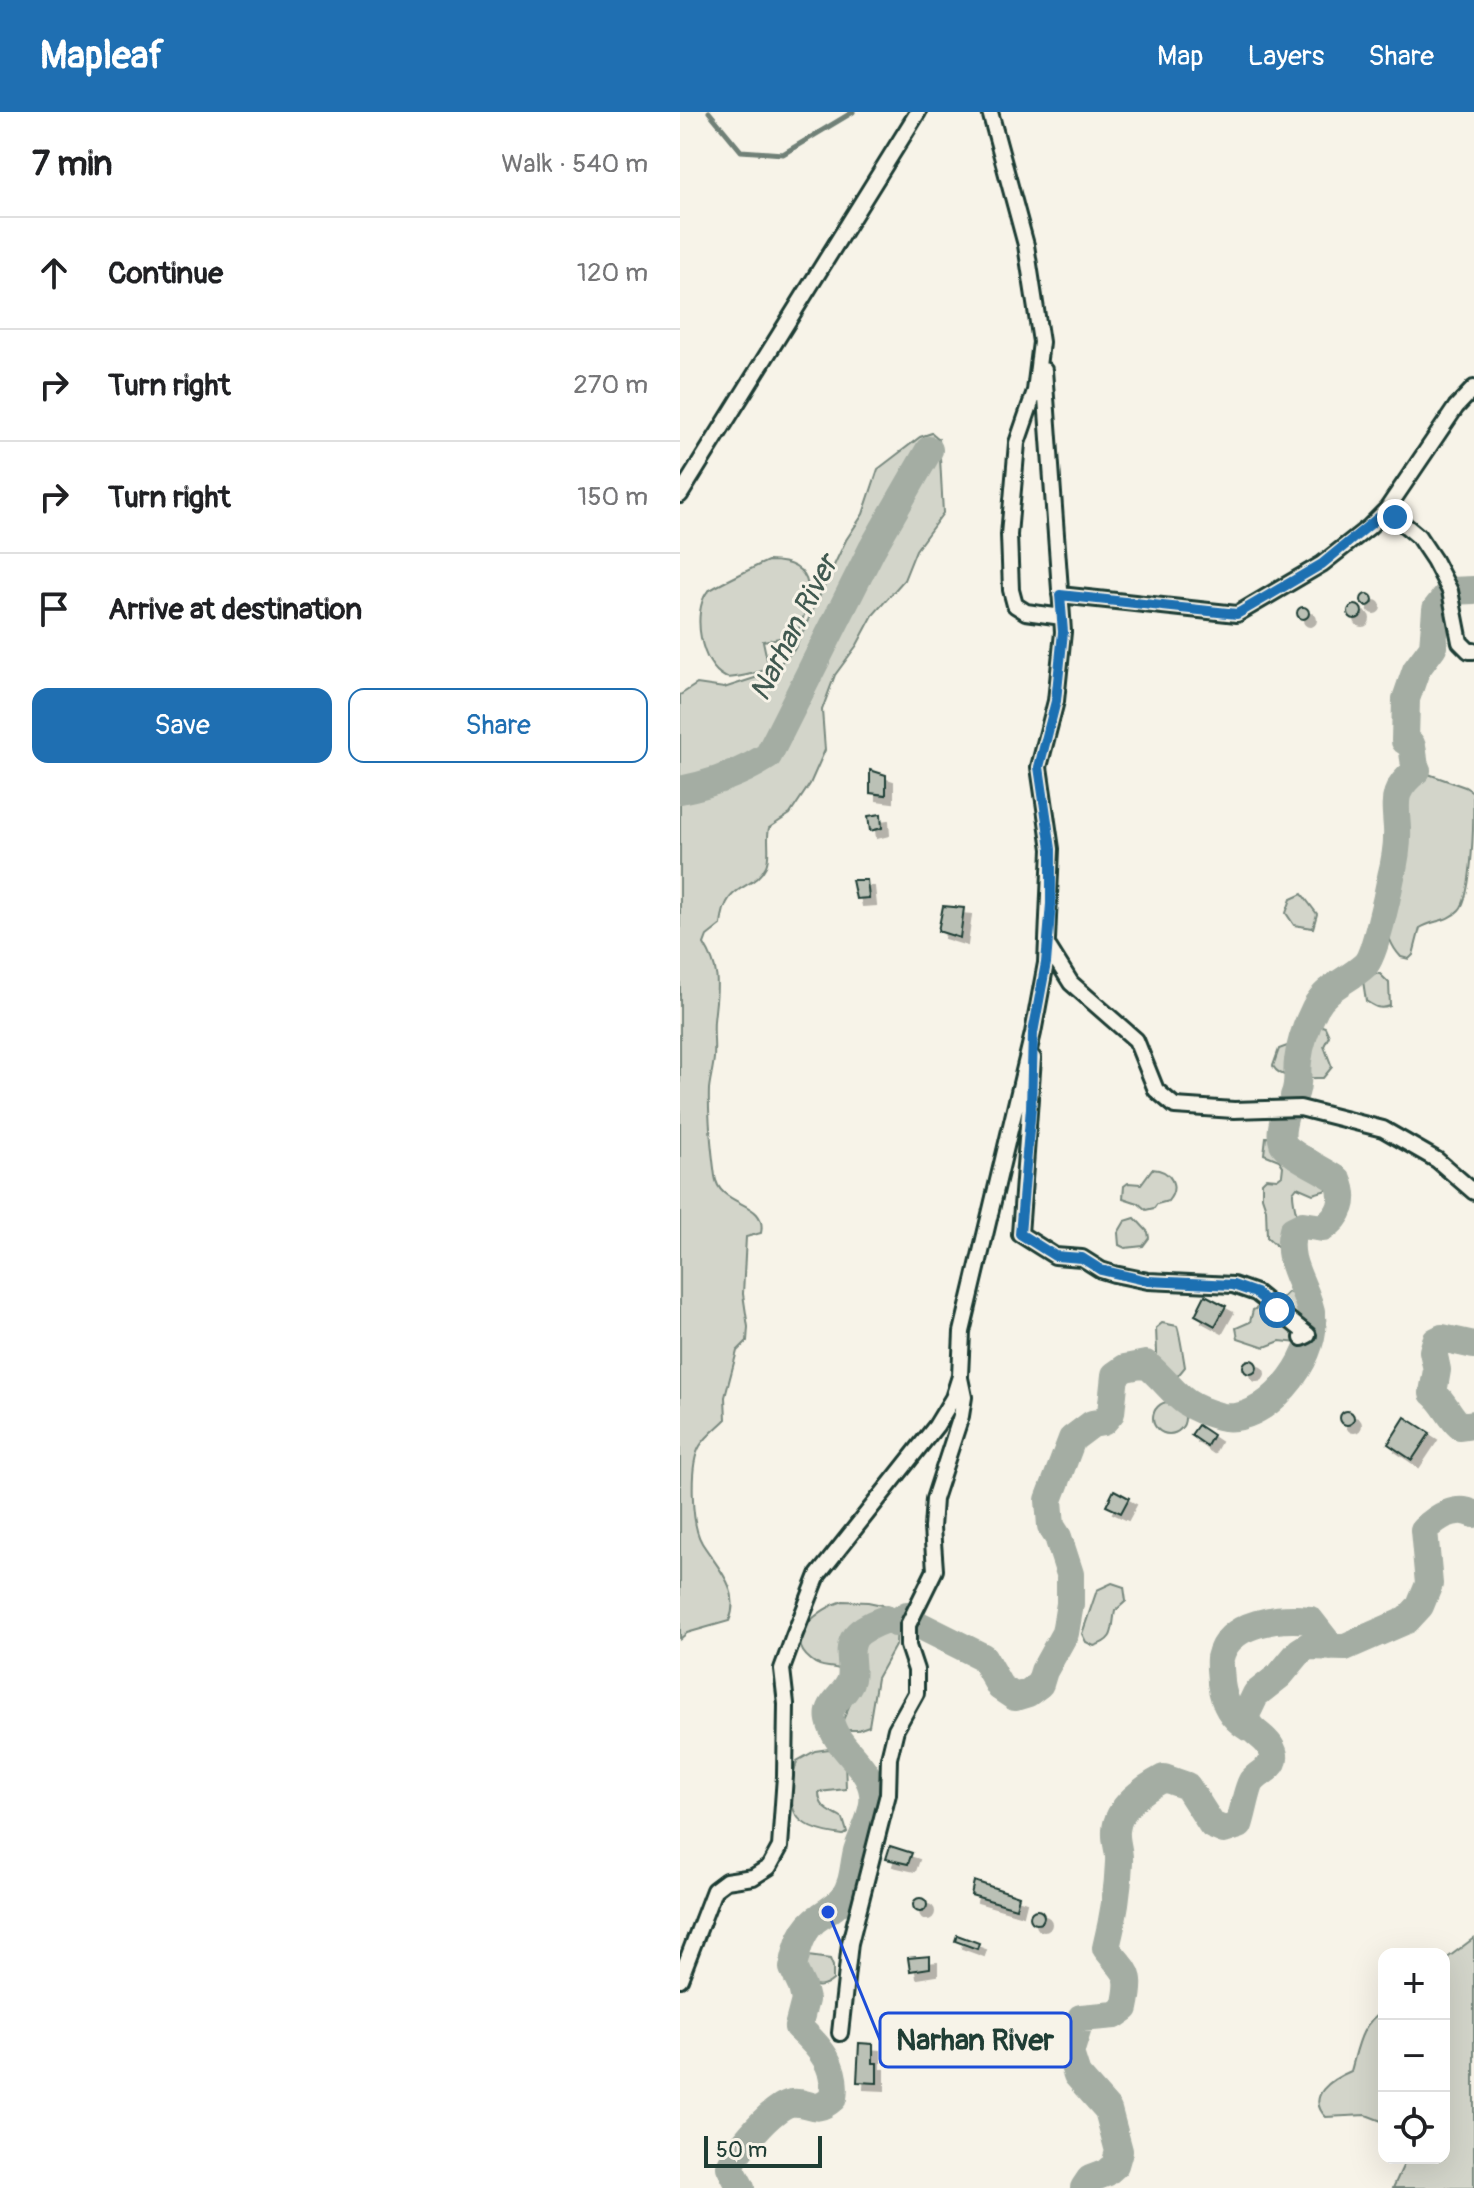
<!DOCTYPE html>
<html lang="en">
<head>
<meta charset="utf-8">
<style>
	body { margin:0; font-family:Pangolin,sans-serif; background:#f2f2f2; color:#202124 }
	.controls { position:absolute; right:24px; bottom:24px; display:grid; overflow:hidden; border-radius:16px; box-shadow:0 8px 32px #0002 }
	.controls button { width:72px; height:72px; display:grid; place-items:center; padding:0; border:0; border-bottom:2px solid #e0e0e0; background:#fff; color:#202124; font:40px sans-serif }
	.scale { position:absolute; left:24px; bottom:20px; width:118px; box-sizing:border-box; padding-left:8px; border:4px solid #1f3d34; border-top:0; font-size:22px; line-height:28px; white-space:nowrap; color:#1f3d34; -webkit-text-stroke:6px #f7f3e8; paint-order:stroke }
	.stop { position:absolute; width:24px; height:24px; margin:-18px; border:6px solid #1f6fb2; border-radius:50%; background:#fff }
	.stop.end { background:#1f6fb2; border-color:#fff; box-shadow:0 2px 8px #0008 }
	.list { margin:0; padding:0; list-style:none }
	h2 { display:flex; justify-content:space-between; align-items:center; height:104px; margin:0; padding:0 32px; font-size:34px }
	h2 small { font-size:26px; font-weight:400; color:#757577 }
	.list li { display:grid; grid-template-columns:52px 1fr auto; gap:24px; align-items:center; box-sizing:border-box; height:112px; padding:0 32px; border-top:2px solid #e0e0e0 }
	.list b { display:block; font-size:30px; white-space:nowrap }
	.list em { font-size:26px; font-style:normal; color:#757577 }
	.actions { display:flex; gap:16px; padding:24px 32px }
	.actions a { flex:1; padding:18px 0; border:2px solid #1f6fb2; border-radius:16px; text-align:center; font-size:28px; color:#1f6fb2 }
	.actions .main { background:#1f6fb2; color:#fff }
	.icon { flex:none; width:44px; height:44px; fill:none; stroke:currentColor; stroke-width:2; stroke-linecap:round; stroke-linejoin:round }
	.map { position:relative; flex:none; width:794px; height:2076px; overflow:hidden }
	header { display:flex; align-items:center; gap:48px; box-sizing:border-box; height:112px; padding:0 40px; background:#1f6fb2; color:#fff }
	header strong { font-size:38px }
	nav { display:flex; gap:44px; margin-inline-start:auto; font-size:28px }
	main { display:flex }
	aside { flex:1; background:#fff }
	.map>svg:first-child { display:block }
	.green { fill:#d3d5ca; stroke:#79897f; stroke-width:2 }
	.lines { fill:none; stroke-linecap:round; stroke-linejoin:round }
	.stream { stroke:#6f8077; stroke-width:5 }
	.river { stroke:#a4ada3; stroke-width:28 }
	.building { fill:#bbc1b6; stroke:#1f3d34; stroke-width:2; filter:url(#shadow) }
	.street-casing { stroke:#1f3d34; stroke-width:20 }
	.street { stroke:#f7f3e8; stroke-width:14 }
	.route { stroke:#1f6fb2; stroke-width:10 }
	.labels { text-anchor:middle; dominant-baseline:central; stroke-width:6; stroke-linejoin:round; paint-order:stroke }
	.water-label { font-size:30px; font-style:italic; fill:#405950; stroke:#f7f3e8 }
	.leader { fill:none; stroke:#1d4ed8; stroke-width:3 }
	.callout-dot { fill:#1d4ed8; stroke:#f7f3e8; stroke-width:3 }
	.callout { fill:#f7f3e8; stroke:#1d4ed8; stroke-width:3 }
	.callout-label { font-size:30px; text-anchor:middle; font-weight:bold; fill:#1f3d34 }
</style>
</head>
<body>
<header>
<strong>Mapleaf</strong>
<nav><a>Map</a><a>Layers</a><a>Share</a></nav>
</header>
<main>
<aside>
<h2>7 min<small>Walk · 540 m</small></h2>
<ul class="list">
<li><svg class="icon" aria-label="ahead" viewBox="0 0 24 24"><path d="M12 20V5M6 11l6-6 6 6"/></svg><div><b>Continue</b></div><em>120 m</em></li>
<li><svg class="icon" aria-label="right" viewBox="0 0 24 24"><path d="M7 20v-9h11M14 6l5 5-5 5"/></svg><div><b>Turn right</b></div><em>270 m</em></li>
<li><svg class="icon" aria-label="right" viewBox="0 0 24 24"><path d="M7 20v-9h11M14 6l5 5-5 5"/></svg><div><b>Turn right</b></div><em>150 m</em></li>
<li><svg class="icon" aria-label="arrive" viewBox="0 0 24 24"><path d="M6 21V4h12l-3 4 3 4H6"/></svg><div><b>Arrive at destination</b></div></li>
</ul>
<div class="actions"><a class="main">Save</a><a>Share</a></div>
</aside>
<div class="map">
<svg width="794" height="2076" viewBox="0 0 794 2076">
	<defs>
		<filter id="shadow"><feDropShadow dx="7" dy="7" stdDeviation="0" flood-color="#0004"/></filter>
	</defs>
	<rect width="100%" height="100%" fill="#f7f3e8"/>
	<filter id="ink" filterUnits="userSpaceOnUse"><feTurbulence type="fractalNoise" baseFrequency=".0125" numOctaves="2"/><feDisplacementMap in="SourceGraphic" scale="16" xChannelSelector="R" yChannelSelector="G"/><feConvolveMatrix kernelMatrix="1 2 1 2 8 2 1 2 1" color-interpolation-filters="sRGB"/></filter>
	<g filter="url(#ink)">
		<path class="green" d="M252,321L259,327L263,401L236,438L224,468L193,503L177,533L155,563L142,598L145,638L130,672L110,702L89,716C86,728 91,743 86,754C73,781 45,768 41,813L27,824L24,832C42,861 37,877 34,909C33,921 35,934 34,946C33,957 30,967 29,977C28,1007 31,1034 35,1064C39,1096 88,1088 81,1121L66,1125L63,1182L68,1215L67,1229L57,1239L45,1285L46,1307C38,1315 26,1324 20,1334C9,1352 11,1413 22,1431C37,1455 62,1478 49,1509L7,1521L0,1527V583L17,572L44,576L90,561L114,538L166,428L183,402L198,357L240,325Z
			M88,449C141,449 132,489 116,523L83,529L88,552L87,557C81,560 50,568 45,565C20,553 12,501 27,480C30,477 80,452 88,449Z
			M737,658L785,675L793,680C794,702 793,784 779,798C768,810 753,808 740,816L733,843L729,847L721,845C700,823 700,779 713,753C719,741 726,732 729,718C723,709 714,707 709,698L726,662Z
			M622,782L637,802L633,816L614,813L606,801L611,787Z
			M693,861L700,862L709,871L710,894C699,898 695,895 686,889L683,869Z
			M642,914L645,915L649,924L644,934L652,955L643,966C628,966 601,969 593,954L599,937L607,934L626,937L630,919Z
			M586,1025C613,1026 665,1042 647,1078L633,1082L617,1075L613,1080C612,1098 628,1125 616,1140H603L587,1125L586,1097L582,1085V1070L586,1066L597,1067L602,1063L603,1054L599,1048L584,1042Z
			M472,1057C491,1058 500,1074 488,1089L477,1092L474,1096L466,1098L458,1091L443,1086L444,1074L448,1071L461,1072Z
			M455,1106L468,1120L469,1126L463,1134L445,1136L439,1133L438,1121L445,1109Z
			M608,1180L621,1185C628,1197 628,1209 628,1223L618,1231L600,1229L585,1235L558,1226L556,1216L570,1210L573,1198L579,1195L591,1197Z
			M482,1211L497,1214C499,1217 504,1249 505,1255L496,1266L479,1269L469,1264L477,1241L476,1216Z
			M473 1306a16 16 0 1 1 32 0a16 16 0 1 1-32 0Z
			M432,1471L444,1475L446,1489L435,1499C431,1518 436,1527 414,1534L406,1530L402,1522L417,1478Z
			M163,1489L188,1490L202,1493L212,1502L217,1515L216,1532L197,1566L189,1614L178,1618H167L162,1610L175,1581L173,1565C167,1562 161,1557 155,1556C145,1554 139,1555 131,1548C101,1525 140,1496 163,1489Z
			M149,1637L159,1638L165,1646L166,1677L139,1680C139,1697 150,1699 163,1707L167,1720L163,1723C111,1717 104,1698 117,1649L135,1639Z
			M794,1826V2076H713L725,2050L724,2046H764V1854L766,1847Z
			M128,1844L150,1847L153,1854V1868C144,1876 137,1876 126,1871L122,1861L123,1848Z
			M704,1898V2010L686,2003L646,2005C625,1984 652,1967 671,1959C678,1935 680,1912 704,1898Z"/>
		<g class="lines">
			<path class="stream" d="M29,0L61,39L103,42L173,0"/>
			<path class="river" d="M0,678C30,672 62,661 88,644L192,437L249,338
				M614,984C620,970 616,962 618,949C620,931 627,912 635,896C647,874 668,869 685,853C695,843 708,781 711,765C715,749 718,733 717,716C715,687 712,678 737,658C732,649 735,641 731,632L725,629L726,587L736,558L753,535L756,497L770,479L794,478
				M794,1233L762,1226L756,1229L753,1239L757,1258L753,1281C765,1291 769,1304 780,1314L794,1312
				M235,1511L303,1545L320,1575L335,1585L348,1581L360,1572L364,1559L385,1521L390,1492V1462L378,1425L371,1414L369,1388L392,1327L412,1312L423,1310L431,1301L435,1263L445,1256L466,1252C496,1277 496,1293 539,1304C583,1316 638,1247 632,1205C628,1174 603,1151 613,1118L623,1113L643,1116C661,1104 667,1088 658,1068C646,1059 608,1042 603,1031C599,1021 604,1007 606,998
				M569,1616C551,1605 544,1592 541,1571C541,1563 539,1554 540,1546C548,1509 601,1505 630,1508L651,1535
				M61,2076L50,2055C56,2038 93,1994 111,1991C131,1988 133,2004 153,1986C158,1955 140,1935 118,1915L125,1888L122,1875L113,1856C117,1836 122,1815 141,1804C149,1798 159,1793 164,1785C174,1770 173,1755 177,1739C182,1724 191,1708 193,1692C198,1656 156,1640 150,1608C146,1591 167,1583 171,1567C174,1552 166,1539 175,1525C182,1516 195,1511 206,1507L215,1511L227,1503L223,1507
				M404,2076L410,2067L426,2061L435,2053L439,2039L428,1998L397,1963L390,1941L401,1906L435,1903L445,1896C453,1859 447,1863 426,1836C433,1808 438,1779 439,1750C440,1740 435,1730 436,1719C437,1695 465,1676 484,1666L507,1674L532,1713L544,1718L559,1713C563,1702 567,1676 572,1669C582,1657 603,1654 590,1634C582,1622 571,1621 565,1605L576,1582L600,1563L620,1539L628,1534L665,1535L727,1508L740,1494L749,1472L744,1418C757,1405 776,1393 794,1402"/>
		</g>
		<path class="building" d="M681 488a6 6 0 1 1 12 0a6 6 0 1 1-12 0Z
			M668 500a7 7 0 1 1 14 0a7 7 0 1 1-14 0Z
			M617 501a6 6 0 1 1 12 0a6 6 0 1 1-12 0Z
			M190,658L206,663V683L190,681Z
			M201,702L202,716L190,719L188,704Z
			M172,768H187L189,786L176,787Z
			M263,794L284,796L280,826L258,819Z
			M525,1183L546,1194L535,1214L515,1203Z
			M563 1255a7 7 0 1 1 14 0a7 7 0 1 1-14 0Z
			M660 1306a7 7 0 1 1 14 0a7 7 0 1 1-14 0Z
			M725,1305L750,1321L732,1348L708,1332Z
			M518,1313L533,1323L527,1334L511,1323Z
			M434,1378L449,1386L441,1401L426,1394Z
			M210,1734L232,1741L228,1752L206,1747Z
			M294,1769L339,1784L336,1796L291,1783Z
			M233 1793a7 7 0 1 1 14 0a7 7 0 1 1-14 0Z
			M350 1805a7 7 0 1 1 14 0a7 7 0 1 1-14 0Z
			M277,1823L299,1831L297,1837L275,1829Z
			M250,1844V1856L230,1859L228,1846Z
			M179,1931L193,1932V1951H197V1971L177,1970Z"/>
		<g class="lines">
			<defs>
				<path id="street" d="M364,258L382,505
					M0,383L238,0
					M699,405H715L738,424L754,448L770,479L780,530L789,539H794
					M380,483L557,502L642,452L689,415L707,397L776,295L794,276
					M369,836L391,871L456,928L476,978L495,994L554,998L620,996L703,1017L757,1048L794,1080
					M353,946L340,1122L375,1144L402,1146L421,1158L434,1162L468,1169L553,1173L576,1181L628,1223L622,1226
					M0,1867L34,1778L46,1769L73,1765L89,1755L100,1735L105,1664L106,1592L102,1557L114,1524L138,1463L256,1314L273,1286L280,1264L282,1220L353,921L366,851L371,737L359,655L376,589L383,520L382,505L346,500L335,493L331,478L329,423L337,331L355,279L361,230L346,133L310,0
					M160,1921L170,1831L208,1682L209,1646L216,1617L236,1581V1558L228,1534V1513L255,1458L252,1416L254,1387L281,1304L284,1285L280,1266"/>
			</defs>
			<use href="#street" class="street-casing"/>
			<use href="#street" class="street"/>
		</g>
	</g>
	<g class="lines" filter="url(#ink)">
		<path class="route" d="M597,1198L576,1181L553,1173L468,1169L421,1158L402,1146L375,1144L340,1122L351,996L353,921L366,851L371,792V737L359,655L376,589L383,520L380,483L557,502L642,452L699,405H715"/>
	</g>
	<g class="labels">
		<g class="water-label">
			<text transform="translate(114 516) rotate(-63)">Narhan River</text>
		</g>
	</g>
	<path class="leader" d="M148 1800L200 1928"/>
	<circle class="callout-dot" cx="148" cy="1800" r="8"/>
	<rect class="callout" x="200" y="1901" width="191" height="54" rx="8"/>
	<g class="callout-label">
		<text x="295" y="1938">Narhan River</text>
	</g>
</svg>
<div class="controls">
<button>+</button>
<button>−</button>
<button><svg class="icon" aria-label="locate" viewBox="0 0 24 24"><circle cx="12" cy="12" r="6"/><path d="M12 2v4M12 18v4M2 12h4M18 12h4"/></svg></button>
</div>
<div class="scale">50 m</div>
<div class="stop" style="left:597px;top:1198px"></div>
<div class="stop end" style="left:715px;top:405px"></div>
</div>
</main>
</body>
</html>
